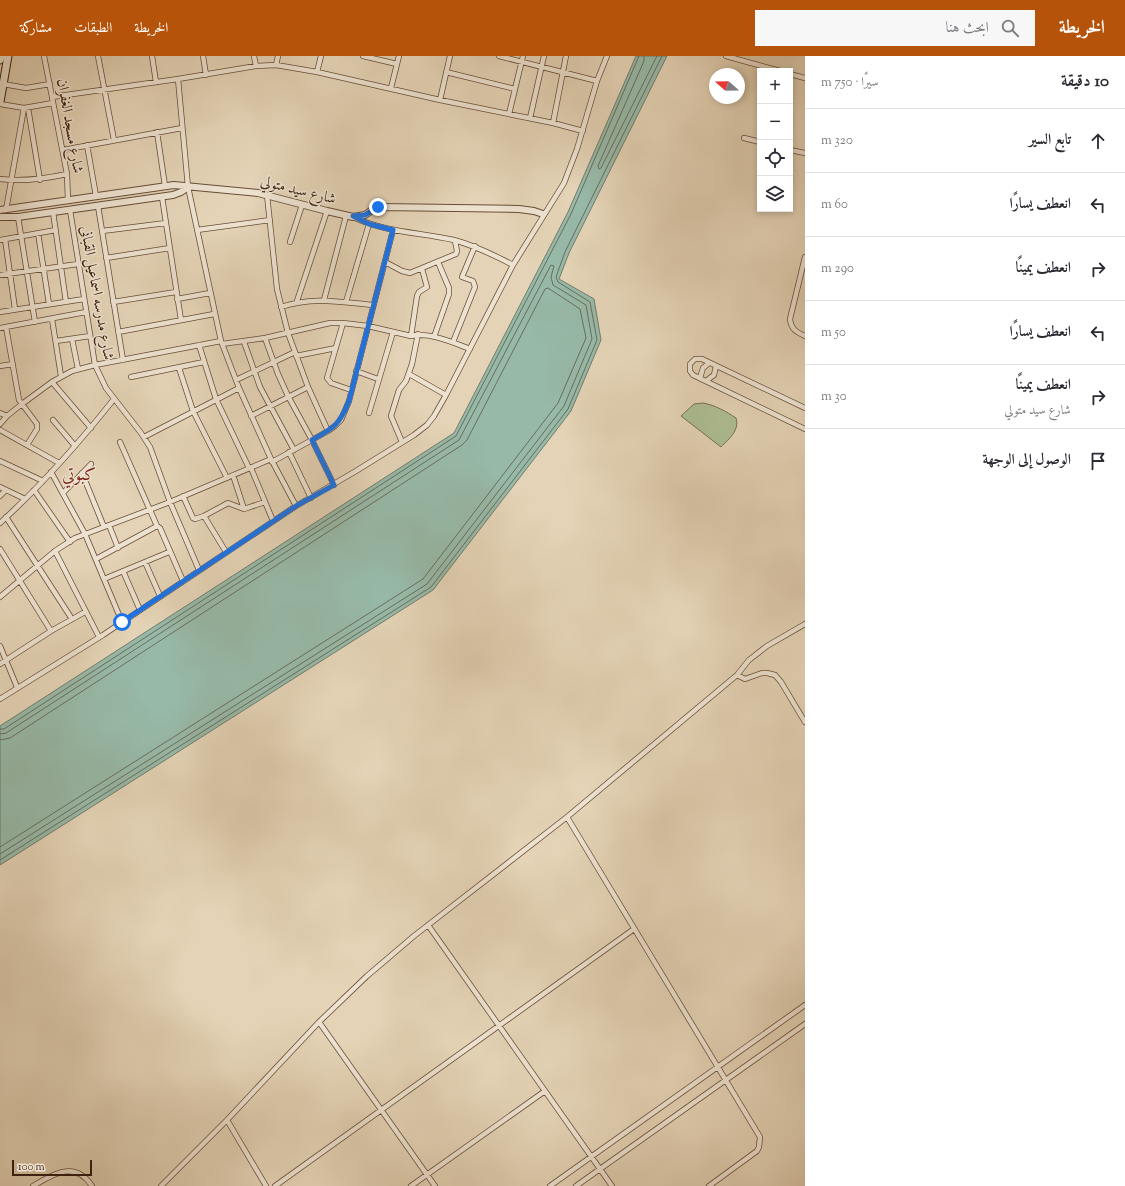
<!DOCTYPE html>
<html lang="ar">
<head>
<meta charset="utf-8">
<style>
	body { margin:0; font-family:"Sorts Mill Goudy",Amiri,serif; background:#f7f7f7; color:#2b2b33; direction:rtl }
	.controls { position:absolute; right:12px; top:12px; display:grid; overflow:hidden; border-radius:0px; box-shadow:0 2px 6px #0003 }
	.controls button { width:36px; height:36px; display:grid; place-items:center; padding:0; border:0; border-bottom:1px solid #e1e1e2; background:#fff; color:#2b2b33; font:20px sans-serif }
	.compass { position:absolute; left:709px; top:12px; width:36px; height:36px; border-radius:50%; background:#fff; box-shadow:0 2px 6px #0003; rotate:290deg }
	.scale { position:absolute; left:12px; bottom:10px; width:80px; box-sizing:border-box; padding-left:4px; border:2px solid #3e210f; border-top:0; font-size:11px; line-height:14px; white-space:nowrap; color:#3e210f; -webkit-text-stroke:3px #ede2d0; paint-order:stroke }
	.stop { position:absolute; width:12px; height:12px; margin:-9px; border:3px solid #1a73e8; border-radius:50%; background:#fff }
	.stop.end { background:#1a73e8; border-color:#fff; box-shadow:0 1px 4px #0008 }
	.list { margin:0; padding:0; list-style:none }
	h2 { display:flex; justify-content:space-between; align-items:center; height:52px; margin:0; padding:0 16px; font-size:17px }
	h2 small { font-size:13px; font-weight:400; color:#7c7c81 }
	.list li { display:grid; grid-template-columns:26px 1fr auto; gap:12px; align-items:center; box-sizing:border-box; height:64px; padding:0 16px; border-top:1px solid #e1e1e2 }
	.list b { display:block; font-size:15px; white-space:nowrap }
	.list p { margin:0; font-size:13px; white-space:nowrap; color:#7c7c81 }
	.list em { font-size:13px; font-style:normal; color:#7c7c81 }
	.icon { flex:none; width:22px; height:22px; fill:none; stroke:currentColor; stroke-width:2; stroke-linecap:round; stroke-linejoin:round }
	.map { position:relative; flex:none; width:805px; height:1130px; overflow:hidden; direction:ltr }
	header { display:flex; align-items:center; gap:24px; box-sizing:border-box; height:56px; padding:0 20px; background:#b45309; color:#fff }
	header strong { font-size:19px }
	nav { display:flex; gap:22px; margin-inline-start:auto; font-size:14px }
	.search { width:280px; height:36px; background:#f7f7f7; display:flex; align-items:center; gap:10px; box-sizing:border-box; padding:0 14px; border-radius:0px; color:#7c7c81; font-size:15px }
	main { display:flex }
	aside { flex:1; background:#fff }
	.map>svg:first-child { display:block }
	.green { fill:#adbe93; stroke:#767051 }
	.water { fill:#97b9a8; stroke:#737c6b }
	.lines { fill:none; stroke-linecap:round; stroke-linejoin:round }
	.shore { stroke:#6a6d5c; stroke-width:1 }
	.minor-casing { stroke:#684e39; stroke-width:6 }
	.tertiary-casing { stroke:#684e39; stroke-width:8 }
	.secondary-casing { stroke:#3e210f; stroke-width:9 }
	.minor { stroke:#ede2d0; stroke-width:4.5 }
	.tertiary { stroke:#ede2d0; stroke-width:6 }
	.secondary { stroke:#ede2d0; stroke-width:7 }
	.route { stroke:#1a73e8; stroke-width:5 }
	.labels { text-anchor:middle; dominant-baseline:central; stroke-width:3; stroke-linejoin:round; paint-order:stroke }
	.street-label { font-size:15px; fill:#3e210f; stroke:#ede2d0 }
	.quarter-label { font-size:17px; fill:#7a1f14; stroke:#ede2d0 }
</style>
</head>
<body>
<header>
<strong>الخريطة</strong>
<div class="search"><svg class="icon" aria-label="search" viewBox="0 0 24 24"><circle cx="10" cy="10" r="6"/><path d="M15 15l6 6"/></svg>ابحث هنا</div>
<nav><a>الخريطة</a><a>الطبقات</a><a>مشاركة</a></nav>
</header>
<main>
<aside>
<h2>10 دقيقة<small>سيرًا · 750 m</small></h2>
<ul class="list">
<li><svg class="icon" aria-label="ahead" viewBox="0 0 24 24"><path d="M12 20V5M6 11l6-6 6 6"/></svg><div><b>تابع السير</b></div><em>320 m</em></li>
<li><svg class="icon" aria-label="left" viewBox="0 0 24 24"><path d="M17 20v-9H6M10 6l-5 5 5 5"/></svg><div><b>انعطف يسارًا</b></div><em>60 m</em></li>
<li><svg class="icon" aria-label="right" viewBox="0 0 24 24"><path d="M7 20v-9h11M14 6l5 5-5 5"/></svg><div><b>انعطف يمينًا</b></div><em>290 m</em></li>
<li><svg class="icon" aria-label="left" viewBox="0 0 24 24"><path d="M17 20v-9H6M10 6l-5 5 5 5"/></svg><div><b>انعطف يسارًا</b></div><em>50 m</em></li>
<li><svg class="icon" aria-label="right" viewBox="0 0 24 24"><path d="M7 20v-9h11M14 6l5 5-5 5"/></svg><div><b>انعطف يمينًا</b><p>شارع سيد متولي</p></div><em>30 m</em></li>
<li><svg class="icon" aria-label="arrive" viewBox="0 0 24 24"><path d="M6 21V4h12l-3 4 3 4H6"/></svg><div><b>الوصول إلى الوجهة</b></div></li>
</ul>
</aside>
<div class="map">
<svg width="805" height="1130" viewBox="0 0 805 1130">
	<rect width="100%" height="100%" fill="#e4d3b6"/>
	<filter id="stains"><feTurbulence type="fractalNoise" baseFrequency=".005" numOctaves="4"/><feColorMatrix values="0 0 0 0 .2 0 0 0 0 .09 0 0 0 0 .02 0 0 0 .5 -.17"/></filter>
	<radialGradient id="worn" r=".72"><stop offset=".6" stop-color="#630" stop-opacity="0"/><stop offset="1" stop-color="#630" stop-opacity=".3"/></radialGradient>
	<path class="green" d="M703,347C715,349 727,356 736,362C740,374 729,383 721,391L681,360L694,348Z"/>
	<path class="water" d="M636,0H667L569,197L559,223L594,243L601,284L571,355L433,534L0,809V670L454,377L568,156Z"/>
	<g class="lines">
		<path class="shore" d="M644,0V5L598,110L599,113L601,112L657,0
			M0,673H4L456,380L571,158L639,0
			M0,678L6,677L459,384L551,209L554,210L551,221L553,229L586,249L592,283L564,350L427,528L0,798
			M0,684L10,682L462,389L467,384L545,233L548,232L580,253L586,282L558,347L423,523L0,791
			M0,804L431,531L568,353L597,284L590,246L558,226L556,221L565,196L662,0"/>
		<defs>
			<path id="minor" d="M44,0L67,118L68,145
				M98,0L114,84
				M152,0L156,26
				M203,0L206,19
				M254,0L256,10
				M363,0L397,8
				M499,0L597,25
				M726,0L780,15
				M276,9L278,0
				M317,16L321,0
				M446,16L515,33
				M790,18L805,22
				M178,23L188,131L221,285L239,332L271,403L296,450
				M3,28L26,32L50,28
				M391,32L399,0
				M52,41L178,23L256,10L276,9L317,16L440,44L553,67L583,75
				M440,44L450,0
				M0,48L24,52L53,47
				M28,52L40,124
				M509,58L523,0
				M530,62L544,0
				M553,67L566,0
				M157,76L165,130
				M744,82L760,86
				M87,89L96,140
				M63,94L182,72
				M790,94L805,97
				M0,123C23,126 44,123 67,118
				M267,139L277,233L288,277L308,331L328,375
				M162,141L181,264
				M98,150L123,304
				M6,154L24,52
				M70,154L95,309L106,332L141,377L150,391L170,446L199,514
				M53,156L66,246
				M18,161L35,266
				M353,161C387,177 419,176 454,184C476,190 494,199 513,209
				M197,174L270,164
				M102,175L166,167
				M38,177L49,248
				M5,183L15,253
				M0,184L56,174
				M290,186L302,149
				M805,201L790,263C791,273 796,276 805,280
				M106,202L170,192
				M385,206L402,215L410,217L456,198L457,195L455,185
				M0,219L78,208
				M177,243L210,237
				M324,244L346,160
				M297,245L327,155
				M113,246L176,236
				M346,246L369,168
				M281,251C314,240 340,246 373,249
				M0,256L84,243
				M52,263L61,320
				M343,267L327,322L331,327L351,334
				M6,271L19,344L37,368V373L27,389
				M0,272L86,256
				M118,276L214,258
				M411,280L417,240L419,236L427,231L422,213
				M434,281L449,238V232L438,206
				M265,282L278,318L288,340L312,384L334,429
				M72,283L78,313
				M56,285L90,280
				M244,286L260,331L294,394
				M453,286L475,231L473,225L462,221L475,190
				M222,288L265,282L330,267H343L368,270L411,280C430,276 452,286 470,293
				M199,289L216,343L249,412
				M296,300L336,292
				M0,310L13,308
				M179,312L193,355L227,422
				M356,315L378,323
				M409,318L446,339
				M131,321L204,306
				M700,322L703,312L709,307
				M236,324L295,296
				M706,325L714,319L716,310
				M52,326L91,372
				M805,352L702,303H695L690,308V315L693,319L805,373
				M0,357L7,360
				M369,357L393,276
				M251,360L308,331
				M53,364L75,390
				M0,368L7,360L22,348L52,326L72,315L95,309L221,285
				M0,374L59,407
				M144,381L239,332
				M120,386L157,470L160,472L183,525
				M402,386L391,360L399,334L406,325L412,308L418,278
				M289,396L311,442
				M0,405L43,425
				M272,406L328,375L335,370L341,364L349,345L393,174
				M251,412L273,465
				M51,416L85,478L122,566
				M82,417L104,471
				M233,419L244,453
				M0,431L25,443
				M34,434L70,486
				M63,437L91,408
				M0,440L6,434
				M183,440L193,462L195,463L204,460L228,447L244,453L265,446
				M204,460L226,496
				M6,461L70,560
				M0,467C42,429 79,387 114,343
				M109,469L118,492
				M0,493L51,575
				M55,495L99,581
				M96,503L157,470
				M145,506L160,540
				M123,515L140,554
				M104,523L169,496
				M0,541L55,495L75,482L170,446L271,403
				M0,590L17,631
				M0,608L51,575L85,556
				M737,619L745,623L762,617H767L775,619L781,626L805,666
				M0,643L103,579L296,450L356,415L414,379L427,369L434,360L446,339L513,209L564,127L577,93L597,25L607,0
				M567,761L760,1081L759,1091L757,1095L709,1130
				M428,869L612,1130
				M319,966L435,1130
				M227,1064L266,1130
				M33,1130C53,1118 75,1104 92,1130
				M161,1130L227,1064L319,966L367,920L414,880L567,761L737,619L749,604L767,590L805,568
				M275,1130L634,873
				M411,1130L545,1035
				M550,1130L805,949
				M576,1130L805,968"/>
			<path id="tertiary" d="M0,154L174,129L258,137L327,155L353,161L365,159L375,152L381,151L519,153L534,155L543,158
				M0,161H18L173,139L181,136L188,131"/>
			<path id="secondary" d="M0,4L1,0
				M0,46L8,0"/>
		</defs>
		<use href="#minor" class="minor-casing"/>
		<use href="#tertiary" class="tertiary-casing"/>
		<use href="#secondary" class="secondary-casing"/>
		<use href="#minor" class="minor"/>
		<use href="#tertiary" class="tertiary"/>
		<use href="#secondary" class="secondary"/>
	</g>
	<g class="lines">
		<path class="route" d="M122,566L296,450L334,429L312,384C335,371 339,369 349,345L393,174L369,168L353,160L365,159L378,151"/>
	</g>
	<g class="labels">
		<g class="street-label">
			<text transform="translate(69 70) rotate(80)">شارع مسجد الغفران</text>
			<text transform="translate(298 135) rotate(14)">شارع سيد متولي</text>
			<text transform="translate(96 237) rotate(80)">شارع مدرسه اسماعيل القبانى</text>
		</g>
		<g class="quarter-label">
			<text x="79" y="420">كبوتي</text>
		</g>
	</g>
	<rect width="100%" height="100%" filter="url(#stains)"/>
	<rect width="100%" height="100%" fill="url(#worn)"/>
</svg>
<div class="controls">
<button>+</button>
<button>−</button>
<button><svg class="icon" aria-label="locate" viewBox="0 0 24 24"><circle cx="12" cy="12" r="6"/><path d="M12 2v4M12 18v4M2 12h4M18 12h4"/></svg></button>
<button><svg class="icon" aria-label="layers" viewBox="0 0 24 24"><path d="M12 4l9 5-9 5-9-5zM3 14l9 5 9-5"/></svg></button>
</div>
<svg class="compass" viewBox="-18 -18 36 36"><path d="M0-13l5 13h-10z" fill="#e53935"/><path d="M0 13l5-13h-10z" fill="#7c7c81"/></svg>
<div class="scale">100 m</div>
<div class="stop" style="left:122px;top:566px"></div>
<div class="stop end" style="left:378px;top:151px"></div>
</div>
</main>
</body>
</html>
